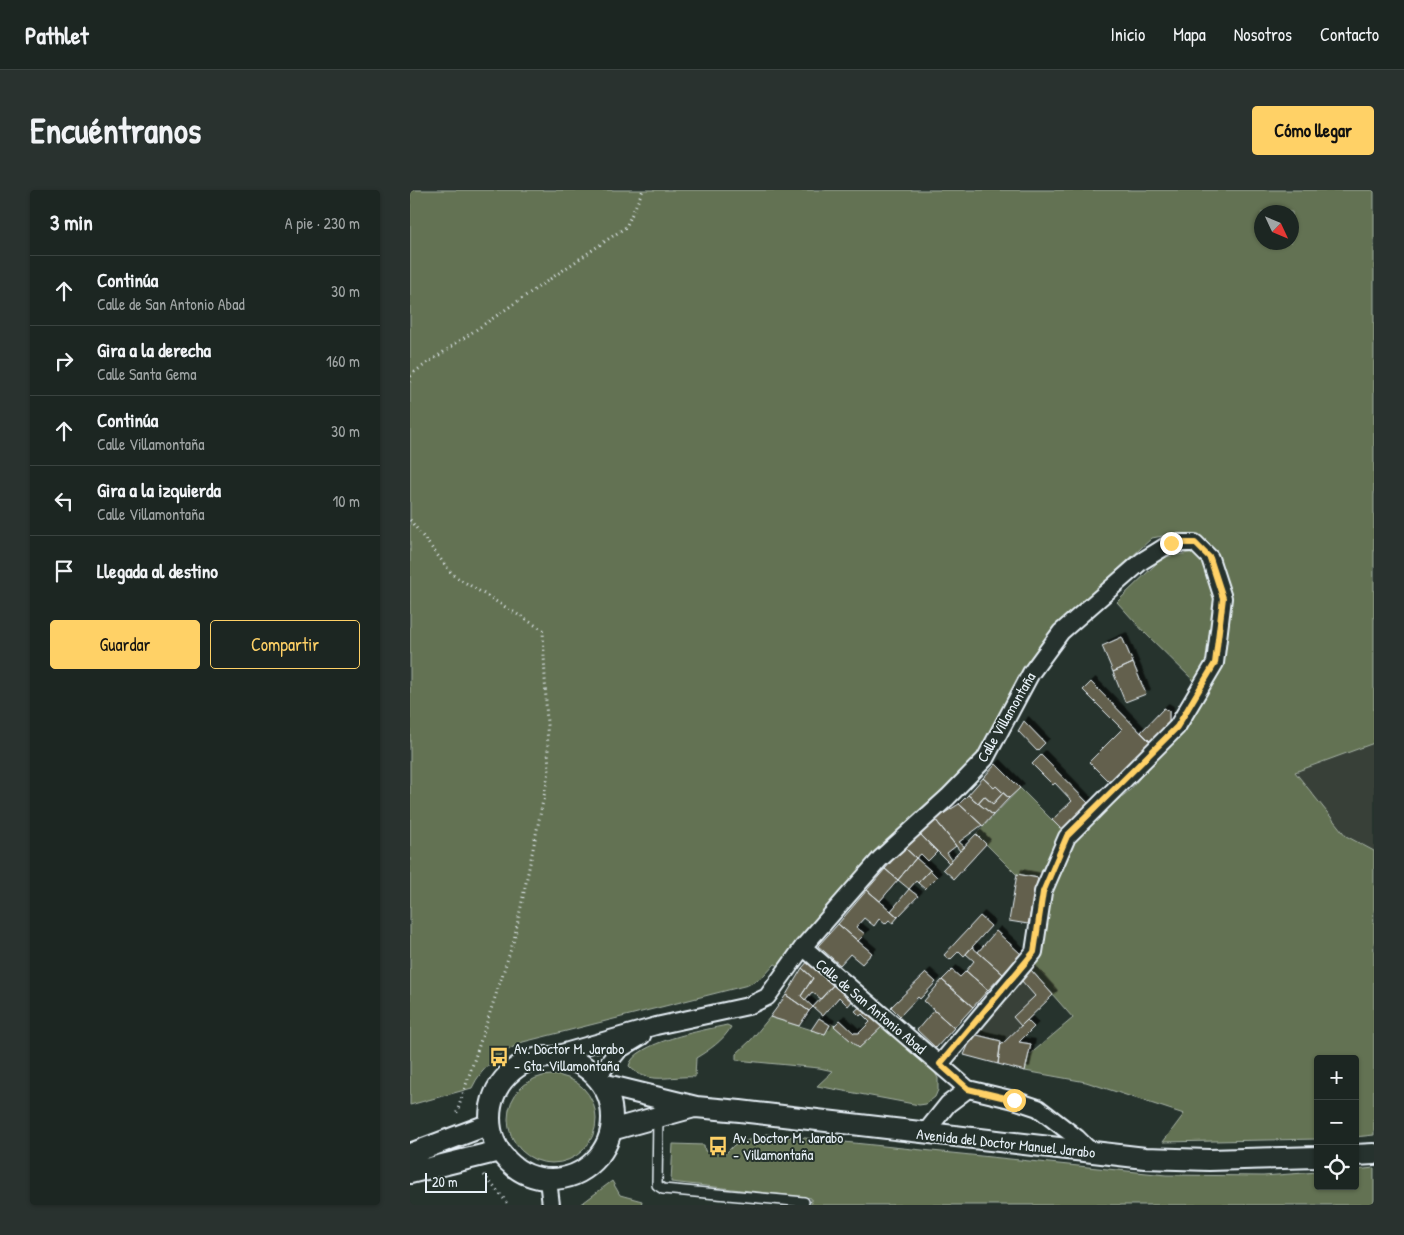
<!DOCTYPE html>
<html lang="es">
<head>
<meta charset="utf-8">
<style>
	body { margin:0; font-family:"Patrick Hand",sans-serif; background:#29322f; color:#f1f3f6 }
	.controls { position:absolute; right:15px; bottom:15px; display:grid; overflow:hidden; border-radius:5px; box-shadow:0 1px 4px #0004 }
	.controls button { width:45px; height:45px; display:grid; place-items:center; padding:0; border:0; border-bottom:1px solid #3a4340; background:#1c2622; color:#f1f3f6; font:25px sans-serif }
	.compass { position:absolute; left:844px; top:15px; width:45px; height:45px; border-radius:50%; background:#1c2622; box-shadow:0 1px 4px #0004; rotate:134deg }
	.scale { position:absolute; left:15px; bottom:12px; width:62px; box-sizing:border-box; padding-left:5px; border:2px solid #e8f1f8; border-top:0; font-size:14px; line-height:18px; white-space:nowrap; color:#e8f1f8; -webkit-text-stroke:4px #26332d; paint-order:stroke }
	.stop { position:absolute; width:15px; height:15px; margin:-11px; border:4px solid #ffd166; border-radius:50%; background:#fff }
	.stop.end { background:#ffd166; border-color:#fff; box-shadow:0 1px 5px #0008 }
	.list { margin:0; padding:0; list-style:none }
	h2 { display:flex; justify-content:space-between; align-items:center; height:65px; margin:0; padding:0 20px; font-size:21px }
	h2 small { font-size:16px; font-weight:400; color:#a0a5a5 }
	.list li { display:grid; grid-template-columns:32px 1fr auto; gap:15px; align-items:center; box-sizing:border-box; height:70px; padding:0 20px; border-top:1px solid #3a4340 }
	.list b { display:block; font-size:19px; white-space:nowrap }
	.list p { margin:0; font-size:16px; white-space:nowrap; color:#a0a5a5 }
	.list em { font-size:16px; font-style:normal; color:#a0a5a5 }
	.actions { display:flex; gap:10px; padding:15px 20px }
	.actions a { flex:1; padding:11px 0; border:1px solid #ffd166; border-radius:5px; text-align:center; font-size:18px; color:#ffd166 }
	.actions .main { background:#ffd166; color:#111 }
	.icon { flex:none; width:28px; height:28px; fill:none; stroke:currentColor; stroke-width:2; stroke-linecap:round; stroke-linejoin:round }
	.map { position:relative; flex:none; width:964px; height:1015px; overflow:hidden; border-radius:5px }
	header { display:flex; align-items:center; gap:30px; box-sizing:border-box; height:70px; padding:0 25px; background:#1c2622; border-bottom:1px solid #3a4340 }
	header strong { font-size:24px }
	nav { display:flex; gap:28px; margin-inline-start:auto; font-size:18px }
	.intro { display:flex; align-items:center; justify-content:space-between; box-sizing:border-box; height:120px; padding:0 30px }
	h1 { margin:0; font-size:35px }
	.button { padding:12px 22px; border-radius:5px; background:#ffd166; color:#111; font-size:18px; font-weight:700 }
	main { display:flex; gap:30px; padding:0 30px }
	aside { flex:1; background:#1c2622; border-radius:5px; box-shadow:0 1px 4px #0004 }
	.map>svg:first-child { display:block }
	.built { fill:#384137 }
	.green { fill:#647253; stroke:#a6b2a6; fill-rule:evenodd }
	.building { fill:#63614d; stroke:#e8f1f8; filter:url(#shadow) }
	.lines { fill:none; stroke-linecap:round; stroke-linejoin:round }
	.service-casing { stroke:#e8f1f8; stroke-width:12 }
	.minor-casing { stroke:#e8f1f8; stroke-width:20 }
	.tertiary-casing { stroke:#e8f1f8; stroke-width:24 }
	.path { stroke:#e8f1f8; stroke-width:3; stroke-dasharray:1 4; stroke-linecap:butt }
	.service { stroke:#26332d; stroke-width:9 }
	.minor { stroke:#26332d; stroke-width:16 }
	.tertiary { stroke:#26332d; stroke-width:20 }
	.route { stroke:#ffd166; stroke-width:6 }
	.labels { text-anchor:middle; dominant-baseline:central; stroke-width:4; stroke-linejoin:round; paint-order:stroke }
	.street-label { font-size:15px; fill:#e8f1f8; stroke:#26332d }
	.poi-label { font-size:15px; fill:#e8f1f8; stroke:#26332d; text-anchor:start }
</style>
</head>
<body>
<header>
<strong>Pathlet</strong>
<nav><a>Inicio</a><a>Mapa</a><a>Nosotros</a><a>Contacto</a></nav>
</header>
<div class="intro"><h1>Encuéntranos</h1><a class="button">Cómo llegar</a></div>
<main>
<aside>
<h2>3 min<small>A pie · 230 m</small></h2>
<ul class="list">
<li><svg class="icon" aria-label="ahead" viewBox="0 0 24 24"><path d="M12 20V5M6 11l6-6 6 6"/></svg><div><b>Continúa</b><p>Calle de San Antonio Abad</p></div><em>30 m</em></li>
<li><svg class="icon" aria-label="right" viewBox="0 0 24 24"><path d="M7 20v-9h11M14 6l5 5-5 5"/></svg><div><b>Gira a la derecha</b><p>Calle Santa Gema</p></div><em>160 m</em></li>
<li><svg class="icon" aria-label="ahead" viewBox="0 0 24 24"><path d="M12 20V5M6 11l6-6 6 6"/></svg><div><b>Continúa</b><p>Calle Villamontaña</p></div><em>30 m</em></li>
<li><svg class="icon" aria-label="left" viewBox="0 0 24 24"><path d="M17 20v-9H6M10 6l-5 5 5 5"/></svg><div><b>Gira a la izquierda</b><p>Calle Villamontaña</p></div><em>10 m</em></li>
<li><svg class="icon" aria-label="arrive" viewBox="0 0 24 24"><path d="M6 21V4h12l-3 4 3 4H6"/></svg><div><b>Llegada al destino</b></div></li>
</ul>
<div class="actions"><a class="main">Guardar</a><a>Compartir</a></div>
</aside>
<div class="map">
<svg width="964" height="1015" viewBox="0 0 964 1015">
	<defs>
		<filter id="shadow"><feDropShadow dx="4.5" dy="-4.5" stdDeviation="0" flood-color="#0009"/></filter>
	</defs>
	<rect width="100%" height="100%" fill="#26332d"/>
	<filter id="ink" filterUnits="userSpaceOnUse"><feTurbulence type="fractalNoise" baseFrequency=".02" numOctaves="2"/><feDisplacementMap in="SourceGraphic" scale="10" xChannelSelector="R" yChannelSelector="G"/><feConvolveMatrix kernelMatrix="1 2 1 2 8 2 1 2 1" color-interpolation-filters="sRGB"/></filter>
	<g filter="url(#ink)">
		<path class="built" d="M964,553V661L936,646L885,582Z
			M621,780L643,805L590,856L588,874L554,865L563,844Z"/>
		<path class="green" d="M0,0H964V553L885,582L936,646L964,661V945L945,947V869H908V949L753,952L774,924L676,892L615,881L618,866L663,828L621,780L632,743L645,684L656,661L672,639L720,600L764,546L811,471L800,359L783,344H763L742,348L657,426L581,551L559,576L502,626L442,688L391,746L369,776L365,774L354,786L338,795L113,852C92,862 72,876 62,898L0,915ZM852,22H882V52H852Z
			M786,362L803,381L810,405L803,467L787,494L734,442L707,412L753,367Z
			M610,598L652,640L628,688L606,684L566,644Z
			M360,827L415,844L421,833L449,858L474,835L522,878L528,888V900L525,907L516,914L509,915L407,896L423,881L409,878L326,870V864L341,850Z
			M317,835L321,837C313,851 299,860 286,868L285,887C262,885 237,896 219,876C224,852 295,840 317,835Z
			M98 929a44 44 0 1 1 88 0a44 44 0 1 1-88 0Z
			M356,944L756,985L853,986L908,982V996H945V980L964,978V1015H401V1008L261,992L263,954L294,955L295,961L316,963L324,955Z
			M202,991L210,1005L232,1011L231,1015H170Z"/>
		<path class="building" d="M712,447L723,473L703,482L692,456Z
			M723,473L736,504L715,512L703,482Z
			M681,492L741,553L700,593L679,572L712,539L673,500Z
			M754,518L759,521V535L742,553L731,542Z
			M614,531L635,553L627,561L608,541Z
			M631,565L679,614L652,640L642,630L662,611L645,593L643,595L622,574Z
			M586,574L610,598L599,608L586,596L584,598L573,588Z
			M573,588L584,598L586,596L593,603L583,614L574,606L568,613L558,605Z
			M593,603L599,608L583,625L568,613L574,606L583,614Z
			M558,605L583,625L573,636L549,614Z
			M549,614L572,635L549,652L555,657L550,661L525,629Z
			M525,629L546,656L537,663L542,670L539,673L509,643Z
			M509,643L527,662L518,671L511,664L506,668L494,657Z
			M566,644L576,654L544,689L533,679Z
			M494,657L506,668L488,690L475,679Z
			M506,668L520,680L508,693L506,691L499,699L488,690Z
			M475,679L488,690L470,711L457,700Z
			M520,680L527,687L515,699L508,693Z
			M607,684L628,688L618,734L599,731Z
			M499,699L508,706L488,727L481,721Z
			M457,700L488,727L483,733L479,730L475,734L469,729L464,736L454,728L446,737L455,744L448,751L428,734Z
			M570,726L581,736L554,766L549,761L540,770L534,765Z
			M428,734L462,763L452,774L440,764L430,775L408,756Z
			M586,741L611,764L593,784L568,762Z
			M562,757L593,784L578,800L556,781L564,771L556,764Z
			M400,769L426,792L411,809L402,802L395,810L391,806L403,788L392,778Z
			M392,778L403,788L391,806L403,817L399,821L376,805Z
			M542,780L550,787L556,781L578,800L563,817L532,790Z
			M621,780L643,805L611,836L603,827L625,806L611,790Z
			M516,783L526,792L510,809L508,807L490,826L481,817Z
			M532,790L563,817L544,838L514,811Z
			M426,792L445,808L438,816L429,807L413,826L403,817Z
			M376,805L399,821L389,836L360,827Z
			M452,815L474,835L449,858L424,836L430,830L444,843H449L460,832L452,824L450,826L445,821Z
			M524,820L544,838L526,858L507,840Z
			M409,828L420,835L415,844L401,840Z
			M617,830L624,837L609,852L621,854L615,881L588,874L590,856Z
			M563,844L591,851L588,874L554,865Z"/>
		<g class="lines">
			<defs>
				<path id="service" d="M248,927L247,995L253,999L394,1012"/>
				<path id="minor" d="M393,757L558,899L604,910L628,918L667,948L681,962
					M137,867L246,836L338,816L357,807L393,757L470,669L538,607L575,569L621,483L651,442L732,371L761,353H785L800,368L813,408L805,473L767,537L657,647L633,702L624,762L530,874
					M187,887L209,860L232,846
					M514,944L538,914L558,899
					M138,990L141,1015"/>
				<path id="tertiary" d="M80 928a61 61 0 1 1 122 0a61 61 0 1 1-122 0Z
					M192,894L286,917L330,921L735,968L799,970L908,967
					M201,940L284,917
					M0,964L80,934
					M945,965L964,964
					M0,983L89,961"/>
			</defs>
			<use href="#service" class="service-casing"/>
			<use href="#minor" class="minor-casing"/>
			<use href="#tertiary" class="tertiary-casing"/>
			<path class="path" d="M0,185L216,37L233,0
				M0,192L1,184
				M0,330L43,385L133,440L139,582L104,750L46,925
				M74,985L99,1015"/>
			<use href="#service" class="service"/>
			<use href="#minor" class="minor"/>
			<use href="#tertiary" class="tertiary"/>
		</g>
	</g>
	<g class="lines" filter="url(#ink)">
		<path class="route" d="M604,910L558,899L530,874L624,762L633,702L657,646L767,537L805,473L813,408L800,368L785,353H761"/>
	</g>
	<defs>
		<symbol id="bus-bare" viewBox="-9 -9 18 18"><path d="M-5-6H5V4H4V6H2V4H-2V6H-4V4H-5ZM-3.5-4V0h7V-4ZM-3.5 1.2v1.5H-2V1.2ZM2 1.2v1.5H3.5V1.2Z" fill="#ffd166" stroke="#26332d" stroke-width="2.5" paint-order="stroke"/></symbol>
	</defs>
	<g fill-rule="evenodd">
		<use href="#bus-bare" x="75" y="853" width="28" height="28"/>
		<use href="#bus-bare" x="294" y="942" width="28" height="28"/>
	</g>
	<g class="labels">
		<g class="street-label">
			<text transform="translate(596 527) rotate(-60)">Calle Villamontaña</text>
			<text transform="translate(461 816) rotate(40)">Calle de San Antonio Abad</text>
			<text transform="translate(596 953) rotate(6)">Avenida del Doctor Manuel Jarabo</text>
		</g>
		<g class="poi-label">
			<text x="104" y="858">Av. Doctor M. Jarabo<tspan x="104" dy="17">- Gta. Villamontaña</tspan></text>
			<text x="323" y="947">Av. Doctor M. Jarabo<tspan x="323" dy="17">- Villamontaña</tspan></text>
		</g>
	</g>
</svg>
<div class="controls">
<button>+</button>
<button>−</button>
<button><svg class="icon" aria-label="locate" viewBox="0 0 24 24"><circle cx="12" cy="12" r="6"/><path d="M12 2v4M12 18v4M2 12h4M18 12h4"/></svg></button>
</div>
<svg class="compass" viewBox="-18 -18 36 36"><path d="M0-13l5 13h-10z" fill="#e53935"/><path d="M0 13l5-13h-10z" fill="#a0a5a5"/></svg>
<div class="scale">20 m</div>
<div class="stop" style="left:604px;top:910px"></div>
<div class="stop end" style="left:761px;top:353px"></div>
</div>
</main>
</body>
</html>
